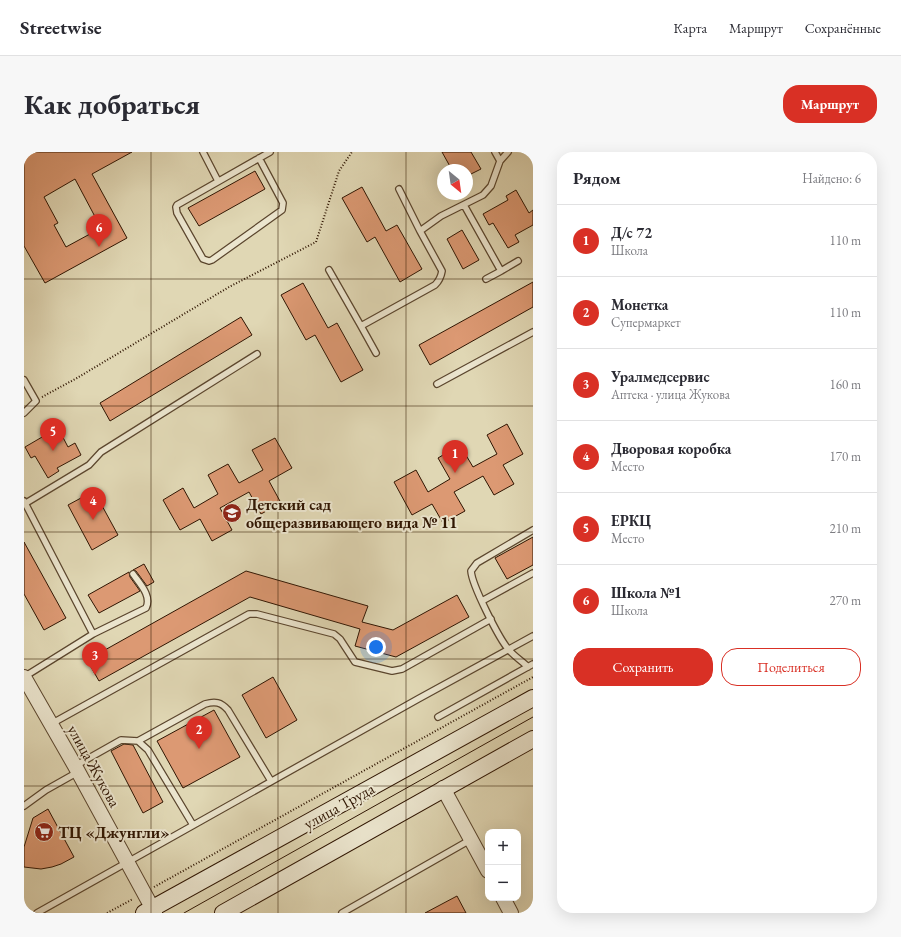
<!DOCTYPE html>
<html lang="ru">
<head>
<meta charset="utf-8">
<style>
	body { margin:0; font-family:"EB Garamond",serif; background:#f7f7f7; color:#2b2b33 }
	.controls { position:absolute; right:12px; bottom:12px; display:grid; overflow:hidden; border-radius:8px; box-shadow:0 4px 16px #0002 }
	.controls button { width:36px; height:36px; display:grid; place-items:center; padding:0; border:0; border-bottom:1px solid #e1e1e2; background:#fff; color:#2b2b33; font:20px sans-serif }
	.compass { position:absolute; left:413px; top:12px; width:36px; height:36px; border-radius:50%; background:#fff; box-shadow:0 4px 16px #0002; rotate:151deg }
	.you { position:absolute; left:352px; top:495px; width:14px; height:14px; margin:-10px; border:3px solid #fff; border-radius:50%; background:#1a73e8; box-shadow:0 0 0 6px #1a73e833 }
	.badge { display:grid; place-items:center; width:26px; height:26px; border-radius:50%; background:#d93025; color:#fff; font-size:13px; font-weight:700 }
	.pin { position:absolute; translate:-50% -33px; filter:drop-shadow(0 1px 2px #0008) }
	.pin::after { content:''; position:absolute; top:21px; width:14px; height:12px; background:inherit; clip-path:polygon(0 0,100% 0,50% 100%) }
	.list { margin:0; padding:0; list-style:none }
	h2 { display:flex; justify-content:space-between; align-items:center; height:52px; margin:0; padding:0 16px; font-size:17px }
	h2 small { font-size:13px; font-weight:400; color:#7c7c81 }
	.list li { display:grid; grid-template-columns:26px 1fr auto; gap:12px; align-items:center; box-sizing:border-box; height:72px; padding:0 16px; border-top:1px solid #e1e1e2 }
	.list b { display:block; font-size:15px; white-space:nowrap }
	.list p { margin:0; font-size:13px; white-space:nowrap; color:#7c7c81 }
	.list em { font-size:13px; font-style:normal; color:#7c7c81 }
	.actions { display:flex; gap:8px; padding:12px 16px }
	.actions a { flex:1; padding:9px 0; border:1px solid #d93025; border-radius:16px; text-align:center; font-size:14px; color:#d93025 }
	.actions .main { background:#d93025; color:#fff }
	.map { position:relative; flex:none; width:509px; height:761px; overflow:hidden; border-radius:16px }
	header { display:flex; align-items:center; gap:24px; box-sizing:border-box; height:56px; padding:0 20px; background:#fff; border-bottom:1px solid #e1e1e2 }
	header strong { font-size:19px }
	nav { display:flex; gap:22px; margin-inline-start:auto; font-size:14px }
	.intro { display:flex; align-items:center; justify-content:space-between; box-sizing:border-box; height:96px; padding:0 24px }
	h1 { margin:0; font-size:28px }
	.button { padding:10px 18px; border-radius:16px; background:#d93025; color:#fff; font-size:14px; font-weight:700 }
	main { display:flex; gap:24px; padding:0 24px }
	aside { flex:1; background:#fff; border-radius:16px; box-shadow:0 4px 16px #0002 }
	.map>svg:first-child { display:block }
	.building { fill:#dc9973; stroke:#2f1502; fill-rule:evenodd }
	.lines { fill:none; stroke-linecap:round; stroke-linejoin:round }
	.service-casing { stroke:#5b462e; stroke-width:8 }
	.tertiary-casing { stroke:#5b462e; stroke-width:16 }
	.secondary-casing { stroke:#2f1502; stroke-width:18 }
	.path { stroke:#2f1502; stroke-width:2; stroke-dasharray:1 2; stroke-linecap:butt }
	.service { stroke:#ebe5ce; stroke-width:5.5 }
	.tertiary { stroke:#ebe5ce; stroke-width:14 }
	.secondary { stroke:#ebe5ce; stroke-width:16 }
	.tram { stroke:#2f1502; stroke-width:1 }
	.grid { fill:none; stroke:#2f1502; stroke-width:1; stroke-opacity:0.55 }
	.labels { text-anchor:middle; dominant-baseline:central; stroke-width:4; stroke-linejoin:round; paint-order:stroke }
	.poi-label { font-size:16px; font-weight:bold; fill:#2f1502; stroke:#ebe5ce; text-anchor:start }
	.street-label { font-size:16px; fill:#2f1502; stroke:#ebe5ce }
</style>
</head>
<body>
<header>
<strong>Streetwise</strong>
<nav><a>Карта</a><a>Маршрут</a><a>Сохранённые</a></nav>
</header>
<div class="intro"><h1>Как добраться</h1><a class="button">Маршрут</a></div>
<main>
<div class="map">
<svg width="509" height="761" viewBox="0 0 509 761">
	<rect width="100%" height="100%" fill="#e0d7b4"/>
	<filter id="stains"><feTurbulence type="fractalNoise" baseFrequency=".005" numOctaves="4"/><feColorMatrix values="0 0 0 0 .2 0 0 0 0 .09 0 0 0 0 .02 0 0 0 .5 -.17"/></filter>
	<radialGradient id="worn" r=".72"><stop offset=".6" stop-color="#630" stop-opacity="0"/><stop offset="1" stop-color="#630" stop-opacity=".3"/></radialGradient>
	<path class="building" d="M4,0H108L68,22L103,86L21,131L0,94V2ZM51,27L77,76L42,95L30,73L34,71L20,45Z
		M418,0H447L457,17L443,24V18H428Z
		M231,19L241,37L175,74L164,56Z
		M338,35L362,79L373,73L398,117L376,130L351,85L343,90L318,46Z
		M492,38L505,61L509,58V73L491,83L495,90L484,96L469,71L465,73L459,62L484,48L482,44Z
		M438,78L455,108L439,117L423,87Z
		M509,130V155L406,213L395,193Z
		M279,131L304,176L313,171L339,218L317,230L291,183L282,188L257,143Z
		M217,165L228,183L86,269L76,251Z
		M32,272L44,295L51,291L57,303L33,316L35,319L24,326L11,304L7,306L1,295L25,281L23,277Z
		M483,272L499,302L479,313L490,332L470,343L459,324L430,340L441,359L419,371L408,352L388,363L370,330L392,318L404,340L426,327L414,306L436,293L449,315L473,302L463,283Z
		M251,286L268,316L245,329L257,351L237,362L225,340L196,356L208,378L188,389L176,367L156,378L139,348L159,336L170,356L194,342L184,323L204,312L215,331L239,318L228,298Z
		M70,339L94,383L68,398L44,353Z
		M509,385V413L483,427L471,406Z
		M0,390L42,466L20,478L0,442Z
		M120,412L130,430L123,434L112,419L109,418Z
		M222,419L344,454L338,470L369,478L433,443L445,465L372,505L331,494L336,477L226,445L75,529L63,508Z
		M105,420L106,425L116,439L75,461L64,443Z
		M249,525L273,568L242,586L218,543Z
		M190,558L216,605L159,636L133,589Z
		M100,592L109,593L139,650L119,661L87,599Z
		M24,657L50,705L37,712L28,715L17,717L0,715V695L9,666Z
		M433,744L442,761H401Z"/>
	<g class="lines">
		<defs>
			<path id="service" d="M179,0L194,29
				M471,0L476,9
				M235,6L259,51L258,58L188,108L185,109L179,107L153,61L152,55L153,53L246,0
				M375,37L396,79
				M440,53L477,119L494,109
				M305,118L337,174L411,133C415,129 417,125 418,119L396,79L417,64L459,43L467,34L476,9L484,0
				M462,127L477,119
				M337,174L352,201
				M0,228L12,249L0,261
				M413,232L509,180
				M2,351L65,313L77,300L233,202
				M458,449L509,421
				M69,482L122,456C128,444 116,432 109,422
				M504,515C498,509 490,504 485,498C475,487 448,433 447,419L453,411L509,378
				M0,525L69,482L0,349
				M414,565L509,512
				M27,572L225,462H233L310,482L316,487L331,510L368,519L378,517L467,467
				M114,589L181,552C191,549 197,550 204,558L247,629
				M51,614L97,588L114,589L124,598L169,673
				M0,654L22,638L54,620
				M13,761L394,547L509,484
				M318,761L446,688"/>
			<path id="tertiary" d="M0,525L51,614L131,761
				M419,636L464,719
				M479,746L487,761"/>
			<path id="secondary" d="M120,761L509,546
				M199,761L509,587"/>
		</defs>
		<use href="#service" class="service-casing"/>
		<use href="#tertiary" class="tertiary-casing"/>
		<use href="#secondary" class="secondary-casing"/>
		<path class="path" d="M18,245L53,226L205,135L292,90L315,19L328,0
			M130,735L509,525
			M83,761L109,747"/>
		<use href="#service" class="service"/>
		<use href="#tertiary" class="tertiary"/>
		<use href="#secondary" class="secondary"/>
		<path class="tram" d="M160,761L509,565"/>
	</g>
	<path class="grid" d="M127,0V761M254,0V761M382,0V761M0,127H509M0,254H509M0,380H509M0,507H509M0,634H509"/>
	<defs>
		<symbol id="school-disc" viewBox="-11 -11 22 22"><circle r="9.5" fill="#8f2418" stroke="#ebe5ce"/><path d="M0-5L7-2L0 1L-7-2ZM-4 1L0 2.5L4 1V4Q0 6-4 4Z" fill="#fff"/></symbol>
		<symbol id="supermarket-disc" viewBox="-11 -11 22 22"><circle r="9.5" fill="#8f2418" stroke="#ebe5ce"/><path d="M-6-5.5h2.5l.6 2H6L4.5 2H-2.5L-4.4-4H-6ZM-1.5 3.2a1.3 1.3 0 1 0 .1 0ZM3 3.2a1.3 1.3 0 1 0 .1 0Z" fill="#fff"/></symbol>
	</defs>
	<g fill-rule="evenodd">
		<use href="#school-disc" x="197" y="350" width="22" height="22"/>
		<use href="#supermarket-disc" x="9" y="669" width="22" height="22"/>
	</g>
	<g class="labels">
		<g class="poi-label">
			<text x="222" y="352">Детский сад<tspan x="222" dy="18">общеразвивающего вида № 11</tspan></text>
			<text x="34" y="680">ТЦ «Джунгли»</text>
		</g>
		<g class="street-label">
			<text transform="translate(70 614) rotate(61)">улица Жукова</text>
			<text transform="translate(315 654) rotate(-29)">улица Труда</text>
		</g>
	</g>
	<rect width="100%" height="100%" filter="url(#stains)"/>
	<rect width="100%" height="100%" fill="url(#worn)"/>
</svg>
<div class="controls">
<button>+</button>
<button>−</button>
</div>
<svg class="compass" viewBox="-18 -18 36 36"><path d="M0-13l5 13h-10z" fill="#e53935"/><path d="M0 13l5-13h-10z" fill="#7c7c81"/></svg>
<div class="you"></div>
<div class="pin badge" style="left:431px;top:321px">1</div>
<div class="pin badge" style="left:175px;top:597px">2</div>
<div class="pin badge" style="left:71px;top:523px">3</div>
<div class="pin badge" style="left:69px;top:368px">4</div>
<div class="pin badge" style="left:29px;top:299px">5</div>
<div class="pin badge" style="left:75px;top:95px">6</div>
</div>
<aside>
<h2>Рядом<small>Найдено: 6</small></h2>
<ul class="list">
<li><span class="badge">1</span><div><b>Д/с 72</b><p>Школа</p></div><em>110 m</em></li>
<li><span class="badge">2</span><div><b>Монетка</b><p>Супермаркет</p></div><em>110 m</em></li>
<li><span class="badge">3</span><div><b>Уралмедсервис</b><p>Аптека · улица Жукова</p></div><em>160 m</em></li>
<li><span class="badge">4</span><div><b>Дворовая коробка</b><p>Место</p></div><em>170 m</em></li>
<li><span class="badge">5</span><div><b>ЕРКЦ</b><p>Место</p></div><em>210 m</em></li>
<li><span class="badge">6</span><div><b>Школа №1</b><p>Школа</p></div><em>270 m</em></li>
</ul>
<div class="actions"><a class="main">Сохранить</a><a>Поделиться</a></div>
</aside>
</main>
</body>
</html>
